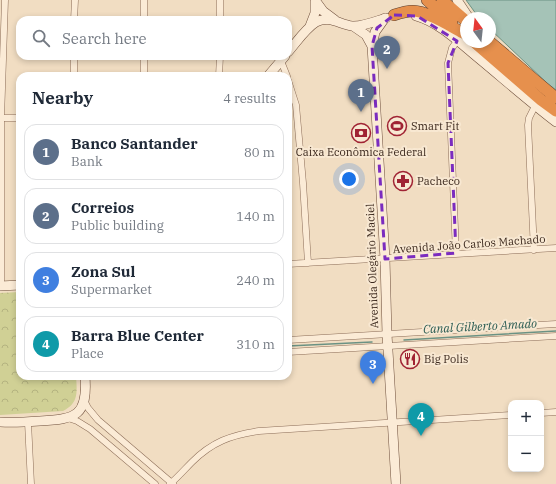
<!DOCTYPE html>
<html lang="en">
<head>
<meta charset="utf-8">
<style>
	body { margin:0; font-family:"IBM Plex Serif",serif; background:#f2f2f3; color:#1f2937 }
	.controls { position:absolute; right:12px; bottom:12px; display:grid; overflow:hidden; border-radius:8px; box-shadow:0 2px 6px #0003 }
	.controls button { width:36px; height:36px; display:grid; place-items:center; padding:0; border:0; border-bottom:1px solid #e0e1e3; background:#fff; color:#1f2937; font:20px sans-serif }
	.compass { position:absolute; left:460px; top:12px; width:36px; height:36px; border-radius:50%; background:#fff; box-shadow:0 2px 6px #0003; rotate:345deg }
	.you { position:absolute; left:349px; top:179px; width:14px; height:14px; margin:-10px; border:3px solid #fff; border-radius:50%; background:#1a73e8; box-shadow:0 0 0 6px #1a73e833 }
	.badge { display:grid; place-items:center; width:26px; height:26px; border-radius:50%; background:#1a73e8; color:#fff; font-size:13px; font-weight:700 }
	.pin { position:absolute; translate:-50% -33px; filter:drop-shadow(0 1px 2px #0008) }
	.pin::after { content:''; position:absolute; top:21px; width:14px; height:12px; background:inherit; clip-path:polygon(0 0,100% 0,50% 100%) }
	.list { margin:0; padding:0; list-style:none }
	h2 { display:flex; justify-content:space-between; align-items:center; height:52px; margin:0; padding:0 16px; font-size:17px }
	h2 small { font-size:13px; font-weight:400; color:#747a83 }
	.list li { display:grid; grid-template-columns:26px 1fr auto; gap:12px; align-items:center; box-sizing:border-box; height:56px; margin:0 8px 8px; padding:0 8px; border:1px solid #e0e1e3; border-radius:12px }
	.list b { display:block; font-size:15px; white-space:nowrap }
	.list p { margin:0; font-size:13px; white-space:nowrap; color:#747a83 }
	.list em { font-size:13px; font-style:normal; color:#747a83 }
	.icon { flex:none; width:22px; height:22px; fill:none; stroke:currentColor; stroke-width:2; stroke-linecap:round; stroke-linejoin:round }
	.map { position:relative; flex:none; width:556px; height:484px; overflow:hidden }
	.search { position:absolute; background:#fff; box-shadow:0 2px 6px #0003; left:16px; top:16px; width:276px; height:44px; display:flex; align-items:center; gap:10px; box-sizing:border-box; padding:0 14px; border-radius:12px; color:#747a83; font-size:15px }
	.panel { position:absolute; background:#fff; box-shadow:0 2px 6px #0003; left:16px; top:72px; width:276px; height:308px; border-radius:12px }
	.map>svg:first-child { display:block }
	.park { fill:url(#park-crowns) }
	.water { fill:#a5c3b7; stroke:#6b9284 }
	.lines { fill:none; stroke-linecap:round; stroke-linejoin:round }
	.stream { stroke:#6b9284; stroke-width:1.5 }
	.street-casing { stroke:#8c6d58; stroke-width:7 }
	.secondary-casing { stroke:#6e4e3b; stroke-width:10 }
	.highway-casing { stroke:#5a3c2c; stroke-width:12 }
	.street { stroke:#fbebd6; stroke-width:6 }
	.secondary { stroke:#fbebd6; stroke-width:9 }
	.highway { stroke:#e6904d; stroke-width:11 }
	.marked { fill:none; stroke:#7b2cbf; stroke-width:3; stroke-dasharray:8 5; stroke-linejoin:round }
	.labels { text-anchor:middle; dominant-baseline:central; stroke-width:4; stroke-linejoin:round; paint-order:stroke }
	.poi-label { font-size:11px; fill:#3b281d; stroke:#f8e8d2; text-anchor:start }
	.street-label { font-size:11px; fill:#3b281d; stroke:#f8e8d2 }
	.water-label { font-size:12px; font-style:italic; fill:#2b5c53; stroke:#f8e8d2 }
</style>
</head>
<body>
<div class="map">
<svg width="556" height="484" viewBox="0 0 556 484">
	<defs>
		<pattern id="park-crowns" width="20" height="18" patternUnits="userSpaceOnUse"><rect width="20" height="18" fill="#d0d095"/><path d="M2 6a3 3 0 1 1 6 0M12 15a3 3 0 1 1 6 0" fill="none" stroke="#b4b380"/></pattern>
	</defs>
	<rect width="100%" height="100%" fill="#f1ddc2"/>
	<path class="park" d="M20,292V376H76C77,392 79,403 63,411L0,415V293Z"/>
	<path class="water" d="M466,0H556V90L547,83L490,29V18H479Z"/>
	<g class="lines">
		<path class="stream" d="M404,340L556,331
			M288,346L372,342"/>
		<defs>
			<path id="street" d="M74,20L75,0
				M144,20V0
				M220,20V0
				M281,61L287,76
				M74,76V56
				M144,76V56
				M219,76L220,56
				M288,80L296,105L303,183L308,263
				M0,118H20
				M534,250L528,125L529,118L535,106
				M456,253L448,63L452,48L457,41
				M288,264L556,248
				M1,286V118L5,0
				M288,340L556,324
				M288,352L556,336
				M84,400L88,408L98,420L173,484
				M541,413L556,412
				M68,418L77,421L90,429L155,484
				M28,422L31,484
				M170,484C178,477 185,469 192,462C212,442 231,435 259,431L511,415"/>
			<path id="secondary" d="M315,0L323,11L335,20
				M457,0L469,18
				M416,16C441,23 462,45 482,61C506,81 530,102 556,122
				M385,18L375,32L372,46L385,259L387,334L396,484
				M310,26L315,13V0
				M353,26L366,35L372,46
				M288,52C296,43 305,29 316,22C329,15 339,24 352,26C362,27 376,21 386,18
				M268,76L285,56
				M0,286L20,285
				M0,422C13,423 27,422 40,421C76,419 88,416 85,376"/>
			<path id="highway" d="M427,0L452,22
				M442,0L466,21
				M394,15C400,13 407,11 413,11C427,11 450,26 463,33
				M474,42L541,100L556,111
				M490,42L556,98"/>
		</defs>
		<use href="#street" class="street-casing"/>
		<use href="#secondary" class="secondary-casing"/>
		<use href="#highway" class="highway-casing"/>
		<use href="#street" class="street"/>
		<use href="#secondary" class="secondary"/>
		<use href="#highway" class="highway"/>
	</g>
	<path class="marked" d="M394,15L417,16L457,41L448,63L456,253L385,259L372,46L377,28Z"/>
	<defs>
		<symbol id="stadium-ring" viewBox="-11 -11 22 22"><circle r="9.5" fill="#f8e8d2" stroke="#a02333" stroke-width="1.5"/><path d="M0-5a6.5 5 0 1 0 0 10a6.5 5 0 1 0 0-10ZM-3.5-1.8h7v3.6h-7Z" fill="#a02333"/></symbol>
		<symbol id="bank-ring" viewBox="-11 -11 22 22"><circle r="9.5" fill="#f8e8d2" stroke="#a02333" stroke-width="1.5"/><path d="M-6-4H6V4H-6ZM0-2.3a2.3 2.3 0 1 0 0 4.6a2.3 2.3 0 1 0 0-4.6Z" fill="#a02333"/></symbol>
		<symbol id="pharmacy-ring" viewBox="-11 -11 22 22"><circle r="9.5" fill="#f8e8d2" stroke="#a02333" stroke-width="1.5"/><path d="M-2-6h4v4h4v4h-4v4h-4v-4h-4v-4h4Z" fill="#a02333"/></symbol>
		<symbol id="restaurant-ring" viewBox="-11 -11 22 22"><circle r="9.5" fill="#f8e8d2" stroke="#a02333" stroke-width="1.5"/><path d="M-5-6h1v4h1v-4h1v4h1v-4h1v5L-1.5 .5V6h-2V.5L-5-1ZM5-6V6H3V1.5H1.5Q1.5-4 5-6Z" fill="#a02333"/></symbol>
	</defs>
	<g fill-rule="evenodd">
		<use href="#stadium-ring" x="386" y="115" width="22" height="22"/>
		<use href="#bank-ring" x="350" y="122" width="22" height="22"/>
		<use href="#pharmacy-ring" x="392" y="170" width="22" height="22"/>
		<use href="#restaurant-ring" x="399" y="348" width="22" height="22"/>
	</g>
	<g class="labels">
		<g class="poi-label">
			<text x="411" y="126">Smart Fit</text>
			<text x="361" y="152" text-anchor="middle">Caixa Econômica Federal</text>
			<text x="417" y="181">Pacheco</text>
			<text x="424" y="359">Big Polis</text>
		</g>
		<g class="street-label">
			<text transform="translate(469 244) rotate(-4)">Avenida João Carlos Machado</text>
			<text transform="translate(372 266) rotate(-92)">Avenida Olegário Maciel</text>
		</g>
		<g class="water-label">
			<text transform="translate(480 326) rotate(-3)">Canal Gilberto Amado</text>
		</g>
	</g>
</svg>
<div class="controls">
<button>+</button>
<button>−</button>
</div>
<svg class="compass" viewBox="-18 -18 36 36"><path d="M0-13l5 13h-10z" fill="#e53935"/><path d="M0 13l5-13h-10z" fill="#747a83"/></svg>
<div class="you"></div>
<div class="pin badge" style="left:361px;top:112px;background:#5c6f8a">1</div>
<div class="pin badge" style="left:387px;top:69px;background:#5c6f8a">2</div>
<div class="pin badge" style="left:373px;top:384px;background:#3f7fe0">3</div>
<div class="pin badge" style="left:421px;top:436px;background:#0f9aa8">4</div>
<div class="search"><svg class="icon" aria-label="search" viewBox="0 0 24 24"><circle cx="10" cy="10" r="6"/><path d="M15 15l6 6"/></svg>Search here</div>
<section class="panel">
<h2>Nearby<small>4 results</small></h2>
<ul class="list">
<li><span class="badge" style="background:#5c6f8a">1</span><div><b>Banco Santander</b><p>Bank</p></div><em>80 m</em></li>
<li><span class="badge" style="background:#5c6f8a">2</span><div><b>Correios</b><p>Public building</p></div><em>140 m</em></li>
<li><span class="badge" style="background:#3f7fe0">3</span><div><b>Zona Sul</b><p>Supermarket</p></div><em>240 m</em></li>
<li><span class="badge" style="background:#0f9aa8">4</span><div><b>Barra Blue Center</b><p>Place</p></div><em>310 m</em></li>
</ul>
</section>
</div>
</body>
</html>
